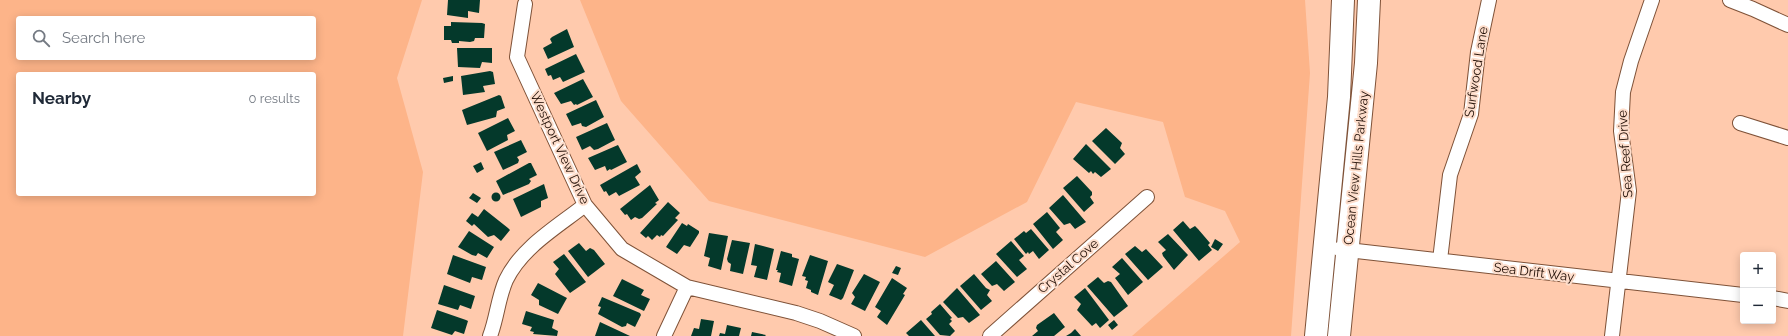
<!DOCTYPE html>
<html lang="en">
<head>
<meta charset="utf-8">
<style>
	body { margin:0; font-family:Raleway,sans-serif; background:#f2f2f3; color:#1f2937 }
	.controls { position:absolute; right:12px; bottom:12px; display:grid; overflow:hidden; border-radius:4px; box-shadow:0 2px 10px #0003 }
	.controls button { width:36px; height:36px; display:grid; place-items:center; padding:0; border:0; border-bottom:1px solid #e0e1e3; background:#fff; color:#1f2937; font:20px sans-serif }
	.list { margin:0; padding:0; list-style:none }
	h2 { display:flex; justify-content:space-between; align-items:center; height:52px; margin:0; padding:0 16px; font-size:17px }
	h2 small { font-size:13px; font-weight:400; color:#747a83 }
	.icon { flex:none; width:22px; height:22px; fill:none; stroke:currentColor; stroke-width:2; stroke-linecap:round; stroke-linejoin:round }
	.map { position:relative; flex:none; width:1788px; height:336px; overflow:hidden }
	.search { position:absolute; background:#fff; box-shadow:0 2px 10px #0003; left:16px; top:16px; width:300px; height:44px; display:flex; align-items:center; gap:10px; box-sizing:border-box; padding:0 14px; border-radius:4px; color:#747a83; font-size:15px }
	.panel { position:absolute; background:#fff; box-shadow:0 2px 10px #0003; left:16px; top:72px; width:300px; height:124px; border-radius:4px }
	.map>svg:first-child { display:block }
	.green { fill:#fdb489; fill-rule:evenodd }
	.building { fill:#04392b }
	.lines { fill:none; stroke-linecap:round; stroke-linejoin:round }
	.street-casing { stroke:#7f5238; stroke-width:16 }
	.primary-casing { stroke:#7f5238; stroke-width:24 }
	.street { stroke:#fff; stroke-width:14 }
	.primary { stroke:#fff; stroke-width:22 }
	.labels { text-anchor:middle; dominant-baseline:central; stroke-width:4; stroke-linejoin:round; paint-order:stroke }
	.street-label { font-size:13px; fill:#1e0c03; stroke:#fdddcb }
</style>
</head>
<body>
<div class="map">
<svg width="1788" height="336" viewBox="0 0 1788 336">
	<rect width="100%" height="100%" fill="#ffcaad"/>
	<path class="green" d="M0,0H422L397,78L423,172L403,336H0ZM18,18H314V58H18ZM18,74H314V194H18Z
		M580,0H1305L1310,73L1291,336H1132L1240,242L1225,211L1185,197L1163,122L1076,102L1027,202L925,257L709,201L621,101Z"/>
	<path class="building" d="M448,0H480L479,13L468,11V18L447,15Z
		M451,22L482,23L485,24L484,38H475L474,41L470,42L459,41V43H452L451,40H444V26H451Z
		M567,29L574,47L548,59L543,48L552,43L550,39L552,37Z
		M457,48H492V63L482,62L480,68L458,67Z
		M576,54L585,72L563,82L560,77L553,80L551,75L548,76L545,69Z
		M490,71L493,72L495,84L483,86L485,92L463,95L461,76Z
		M453,76V81L444,83L443,78Z
		M583,79L593,97L577,105L576,104L574,105L571,101L561,104L554,93Z
		M499,95L501,96L505,108L497,111L496,117L467,125L462,110Z
		M596,100L604,117L586,127L582,126L581,123L572,126L566,114Z
		M508,118L515,131L507,135L508,140L487,151L478,133Z
		M607,123L615,140L598,149L594,150L590,146L582,150L576,137Z
		M1106,128L1122,143L1120,148L1125,154L1115,164L1092,141Z
		M521,140L527,152L517,157L519,160L518,163L503,170L494,152Z
		M1086,144L1111,169L1101,177L1095,172L1093,174L1091,171L1089,173L1073,159Z
		M618,145L627,162L611,170L610,169L607,171L605,166L595,170L588,158Z
		M481,162L484,169L477,173L473,166Z
		M529,163H531L537,175L529,179L531,181L529,184L503,195L496,181Z
		M637,164L641,172L635,177L640,185L619,196L616,192L609,196L606,191L604,192L600,185Z
		M1077,176L1092,192V195L1090,197L1094,203L1084,212L1063,188Z
		M544,184L548,198L541,201V207L521,217L513,199Z
		M650,185L659,200L655,203L657,204L642,218L639,219L635,217L631,220L627,214L625,215L620,209Z
		M491.5 197a4.5 4.5 0 1 1 9 0a4.5 4.5 0 1 1-9 0Z
		M473,193L481,198L477,203L469,198Z
		M1063,195L1086,222L1075,229L1070,223L1064,225L1049,208Z
		M668,202L680,213L675,218L678,220L663,236L661,235L660,237L657,235L652,240L648,236L646,238L640,233Z
		M484,209L508,228L510,230L501,241L494,235L488,237L474,224L472,226L466,221L472,213L478,217Z
		M1047,212L1060,228L1056,232L1063,240L1053,249L1033,224Z
		M1183,221L1190,229L1195,226L1198,229L1210,243L1208,245L1212,250L1199,261L1173,230Z
		M682,223L687,226L688,224L699,231V233L690,247L684,245L677,254L666,247Z
		M1031,229L1049,250L1039,259L1033,251L1029,254L1028,252L1026,254L1014,239L1024,231L1026,233Z
		M469,231L494,247L487,258L478,253L476,256L472,255L458,247Z
		M709,233L728,236L721,270L708,266L710,258L704,256Z
		M1168,234L1188,255L1174,270L1163,256L1162,253L1166,250L1158,242Z
		M1215,239L1223,244L1218,251L1211,247Z
		M732,240L750,243L743,274L730,271L731,264L728,262L727,259Z
		M1011,241L1024,256L1019,260L1027,269L1017,277L996,254Z
		M579,243L586,251L590,248L594,250L605,264L588,277L568,251Z
		M755,244L774,249L767,280L754,277L757,266L751,265Z
		M1135,246L1142,252L1146,249L1163,267L1148,280L1125,254Z
		M781,251L792,254V257L799,259L792,286L779,282L781,273L777,272L778,270H776Z
		M564,254L586,282L570,293L555,274L559,269L553,262Z
		M453,255L486,267L482,280L472,277L470,283L447,274Z
		M810,255L828,261L818,295L811,292V290L806,288L808,281L805,280L806,277L802,276Z
		M1122,258L1143,282L1128,295L1115,278L1120,274L1112,267Z
		M996,261L1015,282L1004,291L997,284L992,286L981,274Z
		M837,264L854,270L843,298L841,300L829,295L834,285L828,282Z
		M896,266L901,268L898,275L892,273Z
		M864,274L880,282L865,311L851,304L855,297L852,293Z
		M974,274L986,288L990,290L987,295L992,301L981,310L960,286Z
		M1098,277L1104,283L1108,281L1111,282L1128,306L1114,317L1087,286Z
		M892,278L907,288L903,294L905,295L887,325L877,317L881,311L875,307Z
		M622,279L644,290L641,295L650,299L644,311L613,296Z
		M538,283L567,298L558,314L539,305V300L531,295Z
		M444,285L475,296L471,309L460,305L458,310L438,304Z
		M957,288L980,315L969,323L963,317L958,318L943,302Z
		M1085,288L1109,320L1100,328L1096,323L1092,326L1077,310L1081,304L1074,297Z
		M602,297L640,313L641,315L635,327L627,323L626,326L622,327L598,314L601,307L598,306Z
		M940,304L952,318L950,319L952,321L949,324L955,331L950,336L940,335L926,319L932,314L931,312Z
		M437,310L466,320L468,321L464,334L455,331L452,335L431,328Z
		M526,311L554,320L552,328L558,331L557,336L533,334L534,332L530,331L532,327L522,324Z
		M1054,313L1065,327L1054,336H1032L1038,331L1036,328L1037,325Z
		M701,319L714,321L711,336H691L694,328L699,329Z
		M921,320L935,336H909L906,333Z
		M1114,320L1118,325L1112,330L1108,325Z
		M600,322L630,336H595Z
		M727,325L741,328L739,336H719L720,333L725,334Z
		M1075,329L1081,336H1066L1071,333Z
		M752,332L766,335L765,336H751Z"/>
	<g class="lines">
		<defs>
			<path id="street" d="M1730,0L1753,9L1788,25
				M525,4L517,57L585,205L622,249L687,287L796,313L820,321L854,336
				M1740,123L1788,138
				M1339,249L1743,295
				M1440,260L1450,175L1471,114L1478,52L1489,0
				M1773,298L1788,301
				M490,336C497,318 498,298 506,280C522,247 557,227 585,205
				M664,336L687,287
				M990,336L1147,197
				M1612,336L1629,191L1621,131L1623,92L1631,61L1652,0"/>
			<path id="primary" d="M1316,336L1339,97L1343,0
				M1339,336L1366,63L1369,0"/>
		</defs>
		<use href="#street" class="street-casing"/>
		<use href="#primary" class="primary-casing"/>
		<use href="#street" class="street"/>
		<use href="#primary" class="primary"/>
	</g>
	<g class="labels">
		<g class="street-label">
			<text transform="translate(1476 72) rotate(-81)">Surfwood Lane</text>
			<text transform="translate(560 148) rotate(65)">Westport View Drive</text>
			<text transform="translate(1625 154) rotate(-94)">Sea Reef Drive</text>
			<text transform="translate(1356 168) rotate(-84)">Ocean View Hills Parkway</text>
			<text transform="translate(1068 266) rotate(-41)">Crystal Cove</text>
			<text transform="translate(1534 272) rotate(7)">Sea Drift Way</text>
		</g>
	</g>
</svg>
<div class="controls">
<button>+</button>
<button>−</button>
</div>
<div class="search"><svg class="icon" aria-label="search" viewBox="0 0 24 24"><circle cx="10" cy="10" r="6"/><path d="M15 15l6 6"/></svg>Search here</div>
<section class="panel">
<h2>Nearby<small>0 results</small></h2>
<ul class="list">
</ul>
</section>
</div>
</body>
</html>
